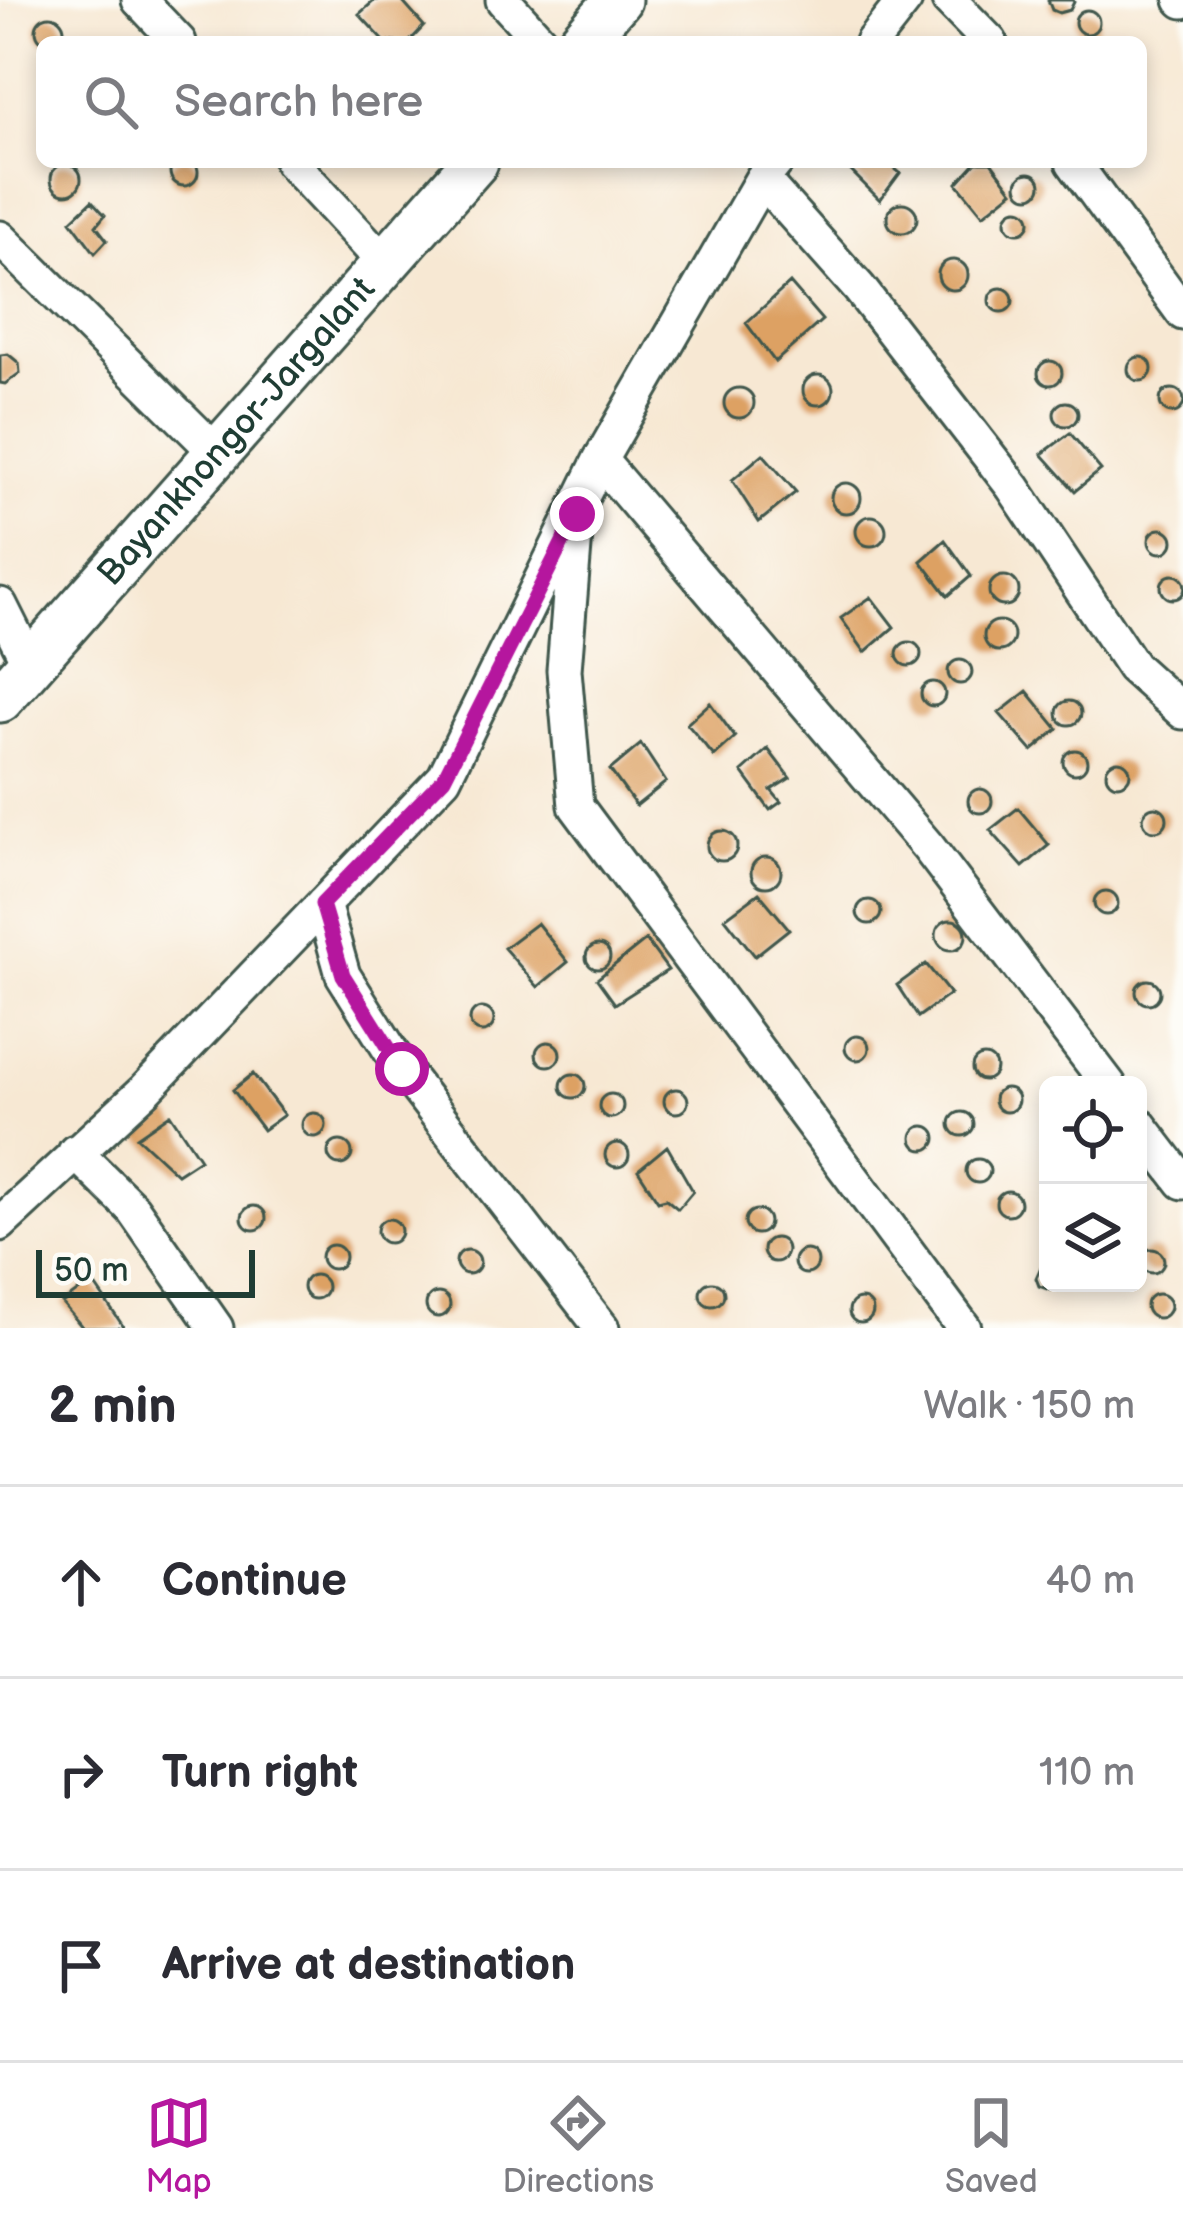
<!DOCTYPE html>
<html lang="en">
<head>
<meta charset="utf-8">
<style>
	body { margin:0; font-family:"Balsamiq Sans",sans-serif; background:#f7f7f7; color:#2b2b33 }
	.controls { position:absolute; right:36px; bottom:36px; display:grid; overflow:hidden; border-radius:18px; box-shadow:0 6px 18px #0003 }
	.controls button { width:108px; height:108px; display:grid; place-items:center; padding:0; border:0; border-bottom:3px solid #e1e1e2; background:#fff; color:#2b2b33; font:60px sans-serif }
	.scale { position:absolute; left:36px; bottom:30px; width:219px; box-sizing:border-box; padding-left:12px; border:6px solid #1f3d34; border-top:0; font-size:33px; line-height:42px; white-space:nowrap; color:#1f3d34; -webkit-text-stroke:9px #fdfcf7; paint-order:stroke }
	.stop { position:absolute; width:36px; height:36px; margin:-27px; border:9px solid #b5179e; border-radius:50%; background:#fff }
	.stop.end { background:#b5179e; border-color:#fff; box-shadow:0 3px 12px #0008 }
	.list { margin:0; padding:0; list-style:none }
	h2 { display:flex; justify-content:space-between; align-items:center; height:156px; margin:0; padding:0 48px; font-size:51px }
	h2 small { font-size:39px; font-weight:400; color:#7c7c81 }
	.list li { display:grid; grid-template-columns:78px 1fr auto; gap:36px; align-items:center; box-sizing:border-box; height:192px; padding:0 48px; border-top:3px solid #e1e1e2 }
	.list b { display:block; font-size:45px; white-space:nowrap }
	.list em { font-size:39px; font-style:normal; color:#7c7c81 }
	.icon { flex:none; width:66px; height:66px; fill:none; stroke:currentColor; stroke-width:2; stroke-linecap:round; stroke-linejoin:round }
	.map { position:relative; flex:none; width:1183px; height:1328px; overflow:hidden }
	.search { position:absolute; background:#fff; box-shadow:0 6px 18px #0003; left:36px; right:36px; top:36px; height:132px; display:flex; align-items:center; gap:30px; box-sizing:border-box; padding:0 42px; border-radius:18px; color:#7c7c81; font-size:45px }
	.sheet { height:732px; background:#fff }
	nav { display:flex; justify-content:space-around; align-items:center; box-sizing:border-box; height:168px; border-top:3px solid #e1e1e2; background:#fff; font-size:33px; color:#7c7c81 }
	nav a { display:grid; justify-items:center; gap:6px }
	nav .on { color:#b5179e }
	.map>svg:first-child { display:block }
	.building { fill:#dda164 }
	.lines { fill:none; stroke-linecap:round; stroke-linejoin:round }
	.street-casing { stroke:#3f574c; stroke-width:39 }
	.secondary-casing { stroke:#3f574c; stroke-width:51 }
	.street { stroke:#fff; stroke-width:33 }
	.secondary { stroke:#fff; stroke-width:45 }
	.route { stroke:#b5179e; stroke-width:15 }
	.labels { text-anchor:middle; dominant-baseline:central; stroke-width:12; stroke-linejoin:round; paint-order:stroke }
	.street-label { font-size:36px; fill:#1f3d34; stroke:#fdfcf7 }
</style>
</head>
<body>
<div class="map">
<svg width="1183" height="1328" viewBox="0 0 1183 1328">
	<rect width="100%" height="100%" fill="#fdfcf7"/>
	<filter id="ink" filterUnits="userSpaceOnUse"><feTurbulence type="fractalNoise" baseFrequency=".00833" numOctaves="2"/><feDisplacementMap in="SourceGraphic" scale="24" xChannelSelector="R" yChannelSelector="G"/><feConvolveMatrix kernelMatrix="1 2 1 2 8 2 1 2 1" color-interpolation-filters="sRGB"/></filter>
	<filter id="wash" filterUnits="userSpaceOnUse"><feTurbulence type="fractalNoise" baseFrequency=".004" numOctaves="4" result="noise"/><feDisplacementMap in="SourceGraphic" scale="48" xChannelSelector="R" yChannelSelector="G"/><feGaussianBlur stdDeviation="2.7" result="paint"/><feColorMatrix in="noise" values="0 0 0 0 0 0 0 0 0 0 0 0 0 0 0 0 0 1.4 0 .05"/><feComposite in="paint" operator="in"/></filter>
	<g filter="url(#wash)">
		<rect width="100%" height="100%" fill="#f7e8d3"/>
		<g id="blocks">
			<path class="building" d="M375,0H401L424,26L409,42H385L359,14Z
				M1048,0H1073L1074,2L1070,10L1059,13L1052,10Z
				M1075 22a12 12 0 1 1 24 0a12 12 0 1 1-24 0Z
				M36 30a14 14 0 1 1 28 0a14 14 0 1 1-28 0Z
				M170 172a14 14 0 1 1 28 0a14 14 0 1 1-28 0Z
				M854,162H887L900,173L880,200L849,169Z
				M976,162H991L1013,191L983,215L957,183Z
				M51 179a15 15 0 1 1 30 0a15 15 0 1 1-30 0Z
				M1017 185a12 12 0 1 1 24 0a12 12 0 1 1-24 0Z
				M92,201L105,215L96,226L107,240L95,253L71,221Z
				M887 218a15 15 0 1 1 30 0a15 15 0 1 1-30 0Z
				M1006 221a12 12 0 1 1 24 0a12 12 0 1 1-24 0Z
				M938 275a15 15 0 1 1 30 0a15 15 0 1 1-30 0Z
				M790,283L822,320L775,362L746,323Z
				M989 300a12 12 0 1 1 24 0a12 12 0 1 1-24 0Z
				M8,354L19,363L20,373L5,384L0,383V355Z
				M1128 369a12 12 0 1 1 24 0a12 12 0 1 1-24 0Z
				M1038 373a12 12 0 1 1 24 0a12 12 0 1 1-24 0Z
				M803 390a15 15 0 1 1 30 0a15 15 0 1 1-30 0Z
				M724 403a15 15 0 1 1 30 0a15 15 0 1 1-30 0Z
				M1160 401a12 12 0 1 1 24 0a12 12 0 1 1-24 0Z
				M1054 414a12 12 0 1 1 24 0a12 12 0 1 1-24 0Z
				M1070,433L1101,470L1075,491L1042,454Z
				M763,454L796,492L759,522L732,480Z
				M831 498a15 15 0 1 1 30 0a15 15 0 1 1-30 0Z
				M856 531a15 15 0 1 1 30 0a15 15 0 1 1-30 0Z
				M1149 541a12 12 0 1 1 24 0a12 12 0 1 1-24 0Z
				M945,540L971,576L948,596L921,561Z
				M1161 587a12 12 0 1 1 24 0a12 12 0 1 1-24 0Z
				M989 591a15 15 0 1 1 30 0a15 15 0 1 1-30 0Z
				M871,597L894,627L865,652L841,618Z
				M984 636a15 15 0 1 1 30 0a15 15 0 1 1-30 0Z
				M897 654a12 12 0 1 1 24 0a12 12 0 1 1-24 0Z
				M948 672a12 12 0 1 1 24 0a12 12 0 1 1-24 0Z
				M921 694a12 12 0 1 1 24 0a12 12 0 1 1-24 0Z
				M1027,691L1058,729L1032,751L999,713Z
				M1057 713a12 12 0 1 1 24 0a12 12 0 1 1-24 0Z
				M710,703L735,737L714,756L687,724Z
				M641,744L666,782L636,806L610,770Z
				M768,749L790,778L771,790L781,802L770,810L742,772Z
				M1063 762a12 12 0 1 1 24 0a12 12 0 1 1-24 0Z
				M1106 773a12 12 0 1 1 24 0a12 12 0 1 1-24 0Z
				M968 801a12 12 0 1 1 24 0a12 12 0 1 1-24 0Z
				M1143 819a12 12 0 1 1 24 0a12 12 0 1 1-24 0Z
				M1018,808L1049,845L1023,867L990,830Z
				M707 846a15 15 0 1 1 30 0a15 15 0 1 1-30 0Z
				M751 872a15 15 0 1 1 30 0a15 15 0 1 1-30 0Z
				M1094 903a12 12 0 1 1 24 0a12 12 0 1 1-24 0Z
				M759,893L789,929L755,956L725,918Z
				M857 912a12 12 0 1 1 24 0a12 12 0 1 1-24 0Z
				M936 935a15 15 0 1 1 30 0a15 15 0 1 1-30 0Z
				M537,923L568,962L538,987L504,948Z
				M646,940L668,970L615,1004L597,979Z
				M586 957a12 12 0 1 1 24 0a12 12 0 1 1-24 0Z
				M926,964L950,994L918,1017L897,985Z
				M1136 992a12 12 0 1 1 24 0a12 12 0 1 1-24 0Z
				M470 1020a12 12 0 1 1 24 0a12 12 0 1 1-24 0Z
				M845 1048a12 12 0 1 1 24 0a12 12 0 1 1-24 0Z
				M536 1054a12 12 0 1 1 24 0a12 12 0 1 1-24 0Z
				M972 1068a12 12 0 1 1 24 0a12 12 0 1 1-24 0Z
				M561 1086a12 12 0 1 1 24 0a12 12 0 1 1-24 0Z
				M253,1074L284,1115L263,1130L233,1090Z
				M994 1100a12 12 0 1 1 24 0a12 12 0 1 1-24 0Z
				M664 1101a12 12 0 1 1 24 0a12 12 0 1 1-24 0Z
				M599 1106a12 12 0 1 1 24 0a12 12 0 1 1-24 0Z
				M950 1124a12 12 0 1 1 24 0a12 12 0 1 1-24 0Z
				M302 1125a12 12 0 1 1 24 0a12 12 0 1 1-24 0Z
				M170,1114L200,1159L177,1174L137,1137Z
				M912 1138a12 12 0 1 1 24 0a12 12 0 1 1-24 0Z
				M328 1153a12 12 0 1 1 24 0a12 12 0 1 1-24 0Z
				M605 1155a12 12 0 1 1 24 0a12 12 0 1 1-24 0Z
				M667,1146L693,1191L678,1209L666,1199L658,1201L638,1170Z
				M966 1171a12 12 0 1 1 24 0a12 12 0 1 1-24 0Z
				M996 1203a12 12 0 1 1 24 0a12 12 0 1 1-24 0Z
				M242 1218a12 12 0 1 1 24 0a12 12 0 1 1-24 0Z
				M745 1222a12 12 0 1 1 24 0a12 12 0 1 1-24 0Z
				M377 1231a12 12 0 1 1 24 0a12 12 0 1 1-24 0Z
				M763 1250a12 12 0 1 1 24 0a12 12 0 1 1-24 0Z
				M321 1257a12 12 0 1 1 24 0a12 12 0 1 1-24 0Z
				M1140 1261a12 12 0 1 1 24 0a12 12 0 1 1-24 0Z
				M794 1262a12 12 0 1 1 24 0a12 12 0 1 1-24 0Z
				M456 1262a12 12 0 1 1 24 0a12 12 0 1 1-24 0Z
				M1048,1265V1283H1062L1050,1290L1039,1286L1036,1278L1041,1267Z
				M303 1287a12 12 0 1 1 24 0a12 12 0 1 1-24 0Z
				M92,1281L123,1326L121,1328H83L62,1303Z
				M700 1294a12 12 0 1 1 24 0a12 12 0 1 1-24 0Z
				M426 1305a12 12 0 1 1 24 0a12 12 0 1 1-24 0Z
				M1146 1306a12 12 0 1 1 24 0a12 12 0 1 1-24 0Z
				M849 1311a12 12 0 1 1 24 0a12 12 0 1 1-24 0Z"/>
		</g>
	</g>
	<g filter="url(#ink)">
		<use href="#blocks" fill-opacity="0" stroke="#3f574c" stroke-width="3"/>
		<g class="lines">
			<defs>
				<path id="street" d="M139,0L179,42
					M503,0L541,42
					M949,0L990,42
					M1182,0L1183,1
					M872,42L905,0
					M291,162L385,263
					M1073,162L1183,313
					M762,179L859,288L1013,487L1133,667L1183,712
					M0,238L217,453
					M600,460L928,847L1109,1085
					M575,534L564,670L576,806L964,1328
					M0,605L30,665
					M323,904L343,975L402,1069L602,1328
					M1138,1123L1183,1182
					M75,1152L133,1209L216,1328
					M0,1224L145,1090L444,778L600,460L762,179L776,162"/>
				<g id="secondary">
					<path d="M581,42L618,0"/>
					<path id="s1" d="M0,699L475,162"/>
				</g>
			</defs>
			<use href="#street" class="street-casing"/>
			<use href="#secondary" class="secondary-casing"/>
			<use href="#street" class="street"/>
			<use href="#secondary" class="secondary"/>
		</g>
	</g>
	<g class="lines" filter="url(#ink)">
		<path class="route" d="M402,1069L343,975L322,904L444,778L577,514"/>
	</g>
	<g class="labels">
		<g class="street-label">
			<text stroke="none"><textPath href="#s1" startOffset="357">Bayankhongor-Jargalant</textPath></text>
		</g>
	</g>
</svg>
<div class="controls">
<button><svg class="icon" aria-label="locate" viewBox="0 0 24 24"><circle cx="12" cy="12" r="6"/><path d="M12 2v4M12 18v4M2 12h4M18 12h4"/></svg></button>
<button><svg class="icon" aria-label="layers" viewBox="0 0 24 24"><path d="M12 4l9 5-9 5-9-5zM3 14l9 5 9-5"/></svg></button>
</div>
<div class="scale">50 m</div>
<div class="stop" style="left:402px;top:1069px"></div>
<div class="stop end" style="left:577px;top:514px"></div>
<div class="search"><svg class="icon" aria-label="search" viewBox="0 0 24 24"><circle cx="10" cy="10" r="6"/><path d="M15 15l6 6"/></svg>Search here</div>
</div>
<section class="sheet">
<h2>2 min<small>Walk · 150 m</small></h2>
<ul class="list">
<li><svg class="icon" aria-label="ahead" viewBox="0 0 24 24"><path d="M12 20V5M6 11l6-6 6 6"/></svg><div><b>Continue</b></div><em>40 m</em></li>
<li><svg class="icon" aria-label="right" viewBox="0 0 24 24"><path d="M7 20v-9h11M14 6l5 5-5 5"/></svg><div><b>Turn right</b></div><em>110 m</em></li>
<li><svg class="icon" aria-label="arrive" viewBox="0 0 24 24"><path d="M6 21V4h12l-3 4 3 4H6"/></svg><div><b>Arrive at destination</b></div></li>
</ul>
</section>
<nav>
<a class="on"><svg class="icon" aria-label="map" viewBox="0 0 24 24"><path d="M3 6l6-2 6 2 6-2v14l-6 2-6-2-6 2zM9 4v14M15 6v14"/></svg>Map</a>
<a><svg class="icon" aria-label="directions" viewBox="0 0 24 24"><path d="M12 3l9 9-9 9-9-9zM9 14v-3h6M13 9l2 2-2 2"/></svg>Directions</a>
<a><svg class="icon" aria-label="saved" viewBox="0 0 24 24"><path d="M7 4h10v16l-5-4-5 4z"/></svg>Saved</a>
</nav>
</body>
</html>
